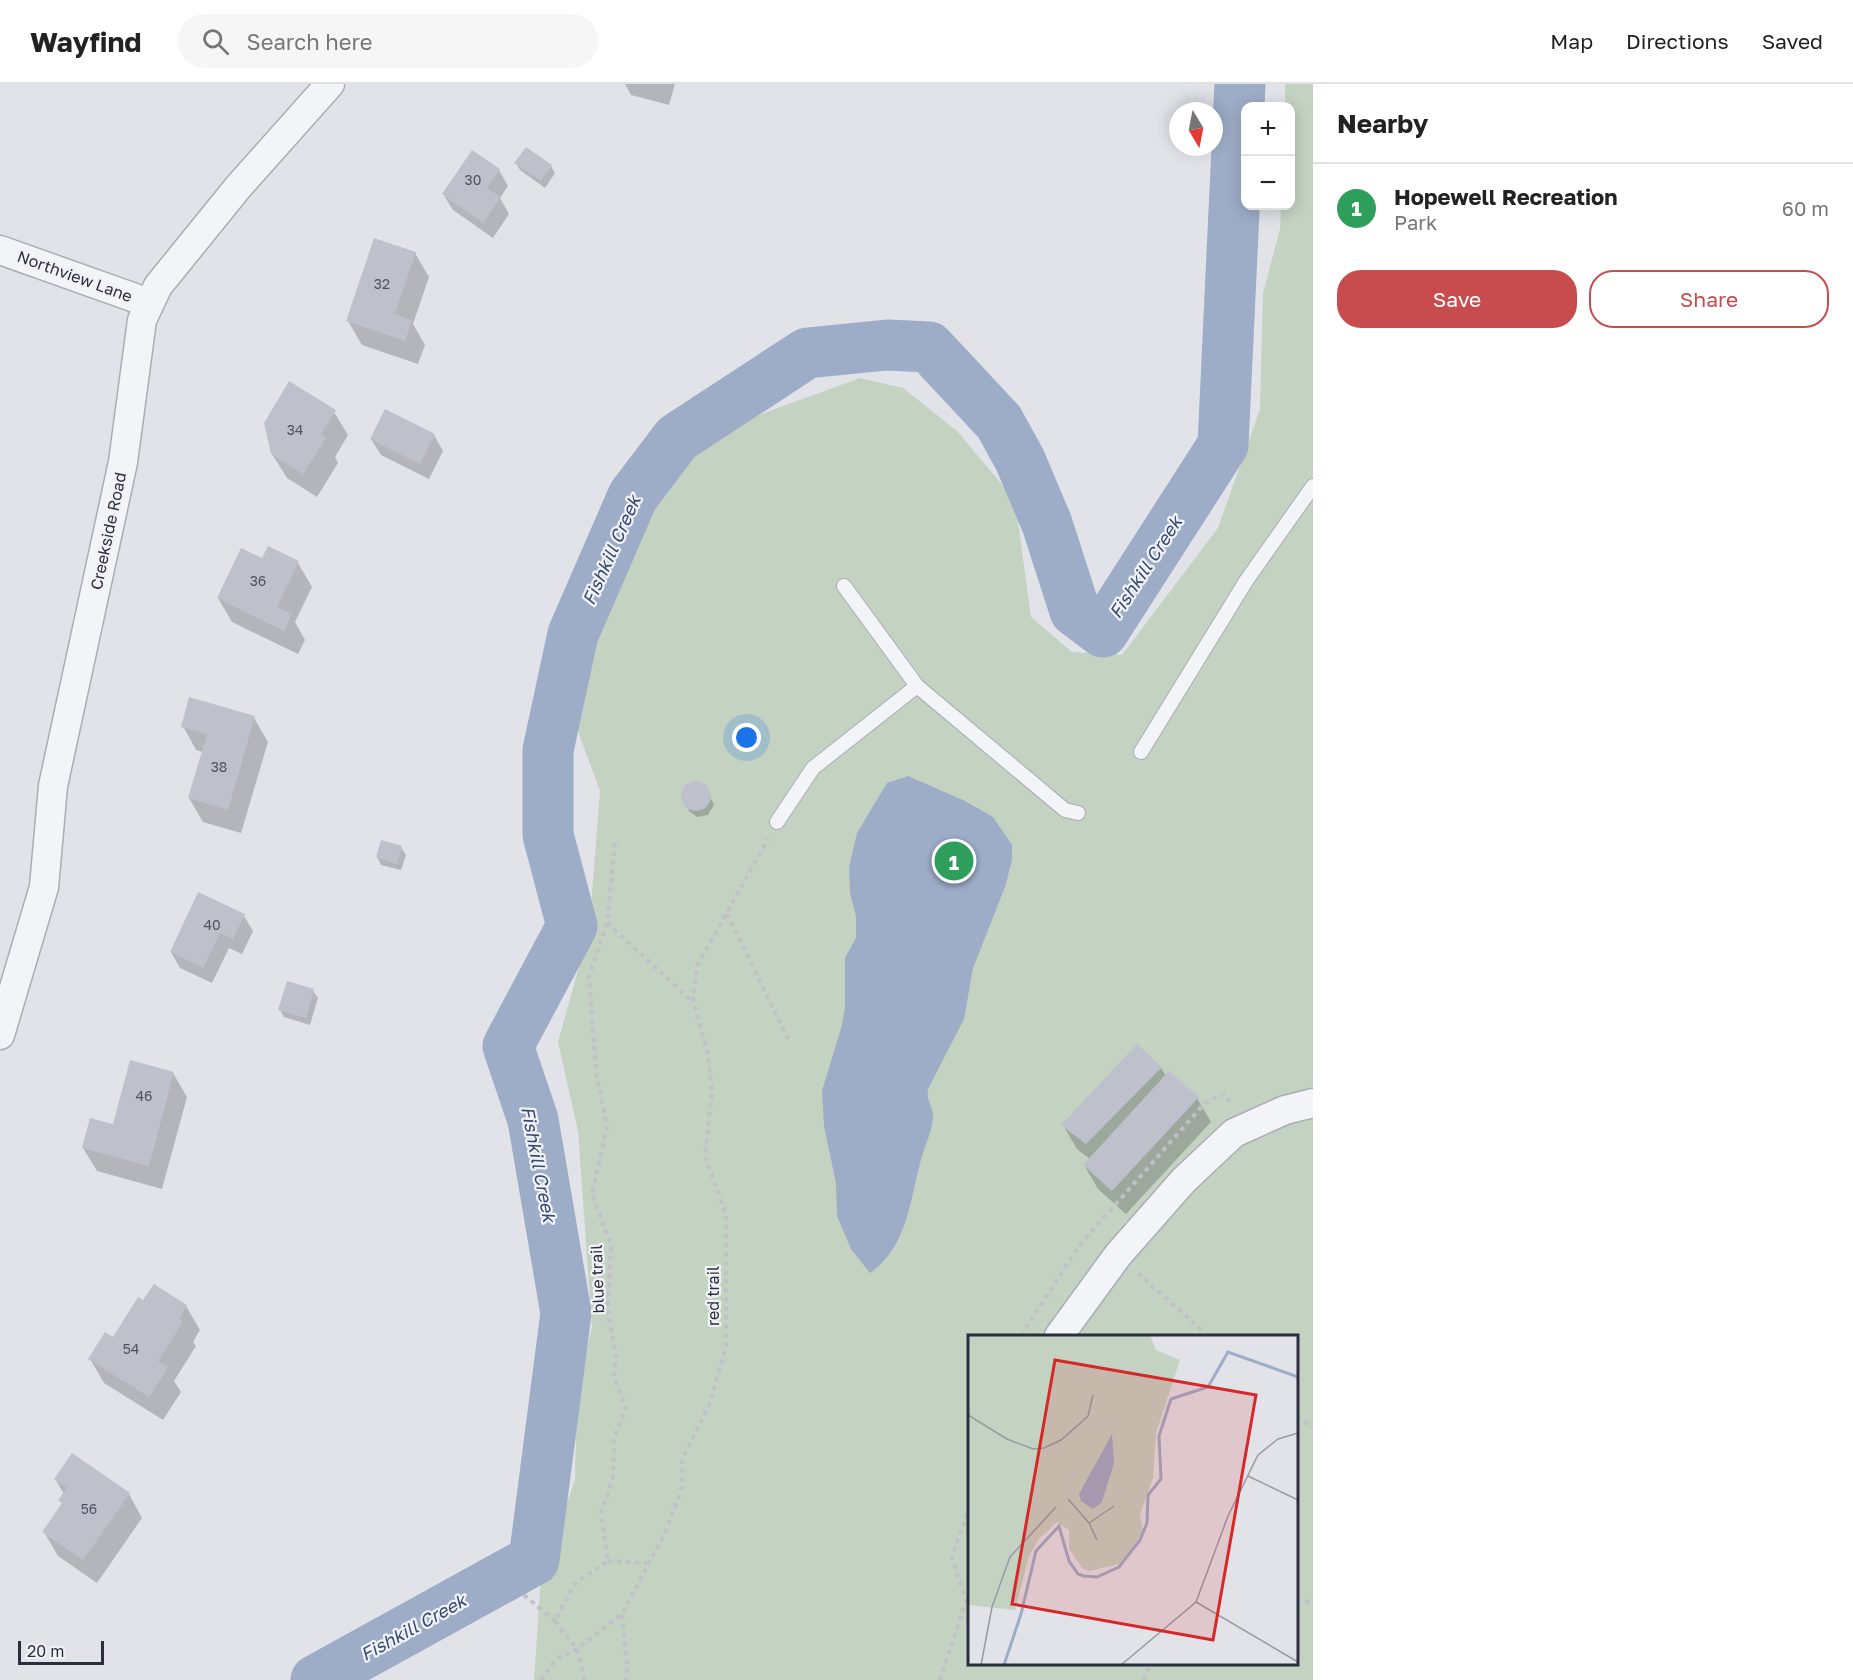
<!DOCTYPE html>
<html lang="en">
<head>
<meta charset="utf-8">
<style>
	body { margin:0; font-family:"Golos Text",sans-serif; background:#f6f6f6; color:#222 }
	.controls { position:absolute; right:18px; top:18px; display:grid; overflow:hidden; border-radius:12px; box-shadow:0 3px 15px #0003 }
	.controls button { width:54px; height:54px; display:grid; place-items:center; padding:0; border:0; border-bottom:2px solid #e0e0e0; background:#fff; color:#222; font:30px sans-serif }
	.compass { position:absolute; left:1169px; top:18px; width:54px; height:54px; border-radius:50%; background:#fff; box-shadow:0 3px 15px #0003; rotate:170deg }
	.scale { position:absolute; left:18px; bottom:15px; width:86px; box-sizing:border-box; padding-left:6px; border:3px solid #2a2f3f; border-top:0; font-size:16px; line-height:21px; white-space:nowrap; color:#2a2f3f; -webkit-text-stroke:4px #f0f2f6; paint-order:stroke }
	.you { position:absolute; left:747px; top:654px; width:21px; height:21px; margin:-15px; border:4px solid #fff; border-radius:50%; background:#1a73e8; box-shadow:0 0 0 9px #1a73e833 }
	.badge { display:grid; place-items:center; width:39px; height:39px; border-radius:50%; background:#c84c4e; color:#fff; font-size:20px; font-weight:700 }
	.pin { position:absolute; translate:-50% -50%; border:3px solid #fff; box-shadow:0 2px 6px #0006 }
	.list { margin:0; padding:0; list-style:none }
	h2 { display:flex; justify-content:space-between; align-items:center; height:78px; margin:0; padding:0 24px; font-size:26px }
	h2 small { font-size:20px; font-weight:400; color:#767676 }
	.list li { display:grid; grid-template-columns:39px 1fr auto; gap:18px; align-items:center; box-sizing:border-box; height:90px; padding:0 24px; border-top:2px solid #e0e0e0 }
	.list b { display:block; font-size:22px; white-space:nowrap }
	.list p { margin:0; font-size:20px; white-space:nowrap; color:#767676 }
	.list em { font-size:20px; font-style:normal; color:#767676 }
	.actions { display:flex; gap:12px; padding:18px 24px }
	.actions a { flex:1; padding:14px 0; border:2px solid #c84c4e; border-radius:24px; text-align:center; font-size:21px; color:#c84c4e }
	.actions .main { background:#c84c4e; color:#fff }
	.icon { flex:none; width:33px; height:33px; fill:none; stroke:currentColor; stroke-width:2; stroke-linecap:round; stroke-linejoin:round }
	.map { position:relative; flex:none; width:1313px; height:1596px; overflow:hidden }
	header { display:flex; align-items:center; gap:36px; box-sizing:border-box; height:84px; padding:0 30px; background:#fff; border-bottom:2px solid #e0e0e0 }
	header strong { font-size:28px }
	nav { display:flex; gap:33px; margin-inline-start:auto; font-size:21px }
	.search { width:420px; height:54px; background:#f6f6f6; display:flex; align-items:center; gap:15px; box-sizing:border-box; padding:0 21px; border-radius:33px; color:#767676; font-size:22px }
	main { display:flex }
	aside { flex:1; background:#fff }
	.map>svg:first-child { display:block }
	.green { fill:#c4d2c2; fill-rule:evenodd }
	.water { fill:#9dacc7 }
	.shadow { fill:#0003 }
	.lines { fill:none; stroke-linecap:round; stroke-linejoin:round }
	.river { stroke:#9dacc7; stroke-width:51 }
	.building { fill:#bec1cb }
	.service-casing { stroke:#aaadb6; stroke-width:16 }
	.minor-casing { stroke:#aaadb6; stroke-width:31 }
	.path { stroke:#bfc1c7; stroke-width:4; stroke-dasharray:4.5 4.5; stroke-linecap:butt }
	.service { stroke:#f3f4f7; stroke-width:14 }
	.minor { stroke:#f3f4f7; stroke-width:28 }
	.labels { text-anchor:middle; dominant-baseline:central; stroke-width:4.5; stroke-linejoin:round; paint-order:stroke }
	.number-label { font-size:14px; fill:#4f5462 }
	.street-label { font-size:16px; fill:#2a2f3f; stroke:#f0f2f6 }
	.water-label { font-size:18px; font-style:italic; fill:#364971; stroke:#f0f2f6 }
	.inset-river { fill:none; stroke:#9dacc7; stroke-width:3 }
	.inset-road { fill:none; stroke:#989ba5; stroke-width:1.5 }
	.view { fill:#d62828; fill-opacity:0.15; stroke:#d62828; stroke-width:3 }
	.inset-edge { fill:none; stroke:#2a2f3f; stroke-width:3 }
</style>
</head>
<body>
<header>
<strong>Wayfind</strong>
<div class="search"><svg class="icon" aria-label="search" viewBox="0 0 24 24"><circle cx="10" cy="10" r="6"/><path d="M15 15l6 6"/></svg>Search here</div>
<nav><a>Map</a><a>Directions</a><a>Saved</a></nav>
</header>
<main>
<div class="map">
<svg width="1313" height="1596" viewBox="0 0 1313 1596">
	<rect width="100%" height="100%" fill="#e1e3e9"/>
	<path class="green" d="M1285,0H1313V1596H534L541,1493L575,1396L577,1306L592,1243L578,1047L558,958L589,847L600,707L564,609L614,489L677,374L761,330L860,294L903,304L957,347L1015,416L1031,533L1072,568L1122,571L1218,444L1260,325L1263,209L1280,145L1281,122H1290V22H1285ZM969,1252H1296V1580H969Z"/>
	<path class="water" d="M908,692L965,717L993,733L1012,761V776L1005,803L973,884L964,935L928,1005C926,1016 932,1021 933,1031C933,1045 926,1059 922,1072C910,1112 909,1162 870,1189L851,1165L837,1132L836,1099L824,1042L822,1007L842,941L845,924V874L856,854V833L850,809L849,783L857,749L887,699Z"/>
	<path class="shadow" d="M625,0H675L669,21L631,11Z
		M516,79L551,82L555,89L545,104L520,86Z
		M499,86L508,102L500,114L509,130L493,154L453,126L443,110Z
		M415,169L429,193L413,240L425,261L418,280L362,261L348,237Z
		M334,328L348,351L335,373L338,379L317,413L287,394L272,370Z
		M434,351L443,367L429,395L381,371L371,355Z
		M263,476L298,479L312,503L295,538L305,556L298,570L232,538L218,514Z
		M254,634L268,658L241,749L203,738L189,714L203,668L196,666L183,642Z
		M697,699L706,704L714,721L708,731L697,733L689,727L683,709L688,701Z
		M401,763L406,771L401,786L381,781L377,773Z
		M244,832L253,847L242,870L229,864L212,899L180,884L171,868Z
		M313,907L318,914L310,941L284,933L280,926Z
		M1137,962L1161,984L1166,992L1197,1014L1211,1038L1126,1130L1098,1105L1084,1081L1090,1075L1077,1065L1063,1041Z
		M173,989L187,1013L162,1105L97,1087L83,1064L114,1041Z
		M144,1218L186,1222L200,1246L193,1258L196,1262L174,1297L181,1308L163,1336L104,1299L90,1275L113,1255Z
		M55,1395L129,1410L142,1434L97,1499L58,1472L44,1448L63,1421L60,1416L64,1410Z"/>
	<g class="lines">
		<path class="river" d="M316,1596L534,1476L566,1229L533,1036L508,962L572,842L548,751V666L573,550L633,412L677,354L807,269L887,261L929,263L999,338L1020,376L1047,440L1075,527L1103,548L1223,361L1240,0"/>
	</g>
	<path class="building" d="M526,63L552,81L541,97L514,79Z
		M472,66L500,85L487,104L501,113L483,139L442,110Z
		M374,154L416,168L395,230L412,236L405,257L346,237Z
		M289,297L336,326L321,350L326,354L303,390L271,370L264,339Z
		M385,325L435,350L420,380L370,355Z
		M268,462L299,477L277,523L292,530L284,547L217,514L241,464L262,474Z
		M189,613L255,632L228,726L188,714L207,650L181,643Z
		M681 712a15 15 0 1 1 30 0a15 15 0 1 1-30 0Z
		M381,756L402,762L397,780L376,773Z
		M198,808L245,830L233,855L220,849L203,884L170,868Z
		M287,897L314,905L306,934L278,926Z
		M1137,960L1162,983L1086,1060L1061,1041Z
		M130,976L174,988L149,1082L82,1064L90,1034L113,1040Z
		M1169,987L1199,1013L1112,1107L1083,1081Z
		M154,1200L187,1221L179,1235L183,1238L158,1277L168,1283L149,1313L88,1275L105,1248L113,1253L138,1213L143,1216Z
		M72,1369L130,1409L83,1476L42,1448L62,1419L58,1416L67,1404L54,1395Z"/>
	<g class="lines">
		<defs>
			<path id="service" d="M844,502L917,602L1065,726L1078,729
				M1141,668L1246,497L1313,402
				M777,738L813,684L917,602"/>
			<path id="minor" d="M0,166L149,219
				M0,951L44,803L53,702L123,378L142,236L158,202L239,102L330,0
				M1059,1252L1118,1171L1184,1096L1234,1049L1285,1026L1313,1019"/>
		</defs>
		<use href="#service" class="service-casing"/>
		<use href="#minor" class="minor-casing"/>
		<path class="path" d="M727,830L788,955
			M607,839L692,917
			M1138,1189L1208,1252
			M1021,1252L1078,1163L1205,1019L1224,1010L1232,1020
			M1296,1333L1313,1343
			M608,1477L647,1479
			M524,1511L555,1537
			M1296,1517L1313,1518
			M622,1531L627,1582L626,1596
			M541,1596L556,1575L577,1565L622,1530L665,1449L682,1404V1376L710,1319L726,1262V1130L705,1072L712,1008L708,970L693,917L697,882L768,755
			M585,1596L577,1565L555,1537L574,1500L608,1477L601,1429L613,1394L614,1354L626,1324L614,1293L616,1271L608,1228L611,1161L592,1110L607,1042L596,987L589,892L607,839L615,759
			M940,1596L966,1517L952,1473L969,1424
			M1144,1596L1150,1580"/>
		<use href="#service" class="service"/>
		<use href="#minor" class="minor"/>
	</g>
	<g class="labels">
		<g class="number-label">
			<text x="473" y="95">30</text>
			<text x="382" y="199">32</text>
			<text x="295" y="345">34</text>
			<text x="258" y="496">36</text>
			<text x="219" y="682">38</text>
			<text x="212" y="840">40</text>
			<text x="144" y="1011">46</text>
			<text x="131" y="1264">54</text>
			<text x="89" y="1424">56</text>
		</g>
		<g class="street-label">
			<text transform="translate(75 192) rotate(20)">Northview Lane</text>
			<text transform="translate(108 447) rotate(-78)">Creekside Road</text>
			<text transform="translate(597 1195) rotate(-92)">blue trail</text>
			<text transform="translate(713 1212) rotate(-90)">red trail</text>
		</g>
		<g class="water-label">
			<text transform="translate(611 466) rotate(-66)">Fishkill Creek</text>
			<text transform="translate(1145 483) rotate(-57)">Fishkill Creek</text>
			<text transform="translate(539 1080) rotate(79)">Fishkill Creek</text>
			<text transform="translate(413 1543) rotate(-29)">Fishkill Creek</text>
		</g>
	</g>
	<g transform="translate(968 1251)">
		<rect width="330" height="330" fill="#e1e3e9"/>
		<path d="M0,0H182L188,15L212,25L188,98L185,143L172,180L175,196L164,213L151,229L121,236L115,234L101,214V195L89,187L71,204L61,221L47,275L0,270Z" fill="#c4d2c2"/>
		<path d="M144,99L146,128L134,167L125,174L113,166L111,159Z" fill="#9dacc7"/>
		<path class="inset-river" d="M36,330L53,279L68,216L91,191L101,226L110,239L116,241L129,242L151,232L172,205L179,188L180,160L193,144L191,101L203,64L240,52L260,17L330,42"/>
		<path class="inset-road" d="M0,80L39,104L65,114L76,113L93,105L120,81L125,60M280,141L330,165M100,164L121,188L129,205M121,188L146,171M228,267L330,327M13,330L24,272L42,222L88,172M153,330L228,267L260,181L290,120L310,104L330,98"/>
		<path class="view" d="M87,25L288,60L245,305L44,269Z"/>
		<rect width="330" height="330" class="inset-edge"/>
	</g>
</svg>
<div class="controls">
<button>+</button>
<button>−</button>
</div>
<svg class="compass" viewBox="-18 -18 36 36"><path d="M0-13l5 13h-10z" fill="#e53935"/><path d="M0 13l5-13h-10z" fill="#767676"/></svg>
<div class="scale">20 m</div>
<div class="you"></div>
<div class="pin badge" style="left:954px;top:777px;background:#2e9e5b">1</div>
</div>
<aside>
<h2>Nearby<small></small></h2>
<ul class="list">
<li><span class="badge" style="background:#2e9e5b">1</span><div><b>Hopewell Recreation</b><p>Park</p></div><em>60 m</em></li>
</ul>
<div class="actions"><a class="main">Save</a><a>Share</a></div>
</aside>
</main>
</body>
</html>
